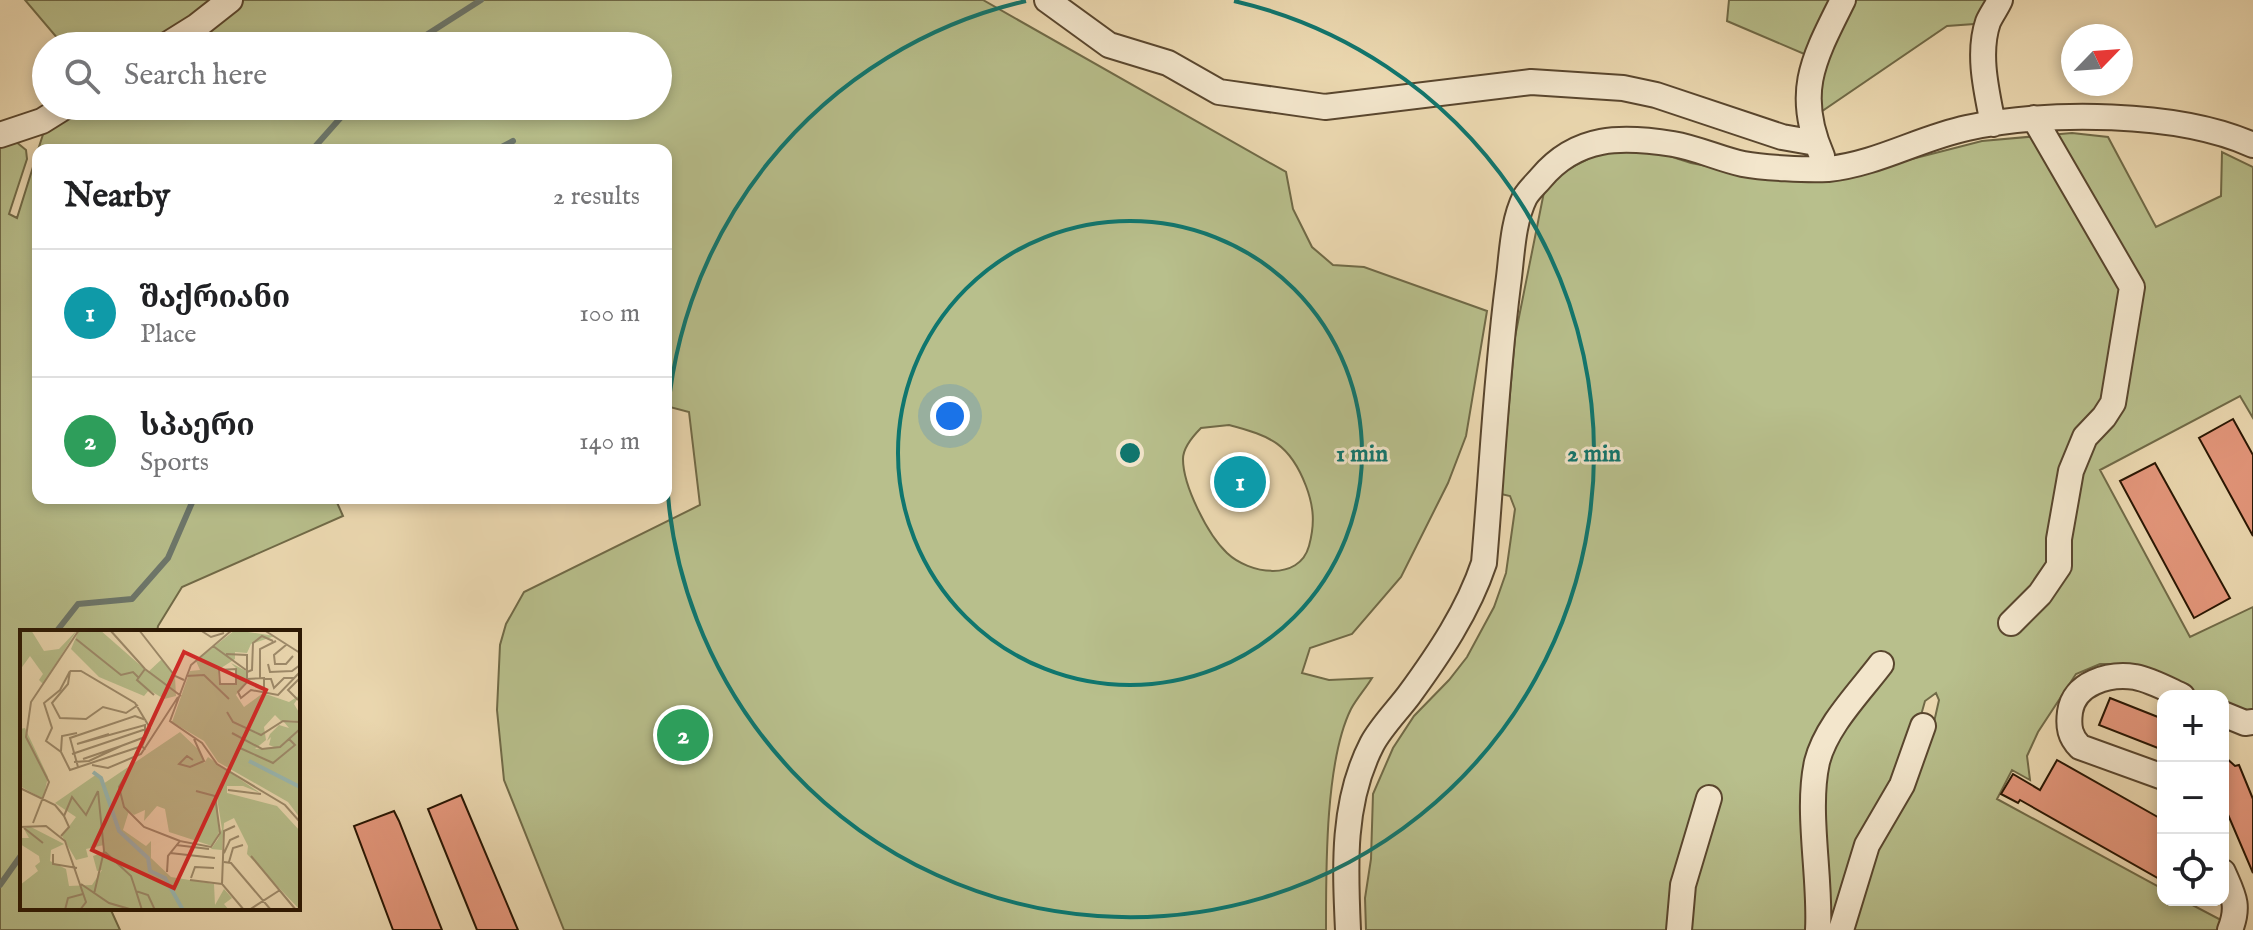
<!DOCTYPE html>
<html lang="en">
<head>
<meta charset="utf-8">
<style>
	body { margin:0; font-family:"IM FELL English","Noto Serif Georgian",serif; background:#f6f6f6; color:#202124 }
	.controls { position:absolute; right:24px; bottom:24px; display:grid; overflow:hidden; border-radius:16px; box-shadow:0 4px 12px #0003 }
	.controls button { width:72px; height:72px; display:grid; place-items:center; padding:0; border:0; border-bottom:2px solid #e0e0e0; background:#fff; color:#202124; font:40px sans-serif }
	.compass { position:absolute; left:2061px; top:24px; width:72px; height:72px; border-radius:50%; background:#fff; box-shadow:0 4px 12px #0003; rotate:65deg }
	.you { position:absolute; left:950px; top:416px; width:28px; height:28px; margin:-20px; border:6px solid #fff; border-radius:50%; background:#1a73e8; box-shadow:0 0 0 12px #1a73e833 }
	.badge { display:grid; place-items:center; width:52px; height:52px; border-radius:50%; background:#111827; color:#fff; font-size:26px; font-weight:700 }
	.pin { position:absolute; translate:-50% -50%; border:4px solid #fff; box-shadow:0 2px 8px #0006 }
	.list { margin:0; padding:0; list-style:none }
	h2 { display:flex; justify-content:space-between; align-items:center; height:104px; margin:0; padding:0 32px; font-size:34px }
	h2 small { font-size:26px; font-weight:400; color:#757577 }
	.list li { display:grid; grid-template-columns:52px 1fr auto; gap:24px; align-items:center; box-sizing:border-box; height:128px; padding:0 32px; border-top:2px solid #e0e0e0 }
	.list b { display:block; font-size:30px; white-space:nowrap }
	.list p { margin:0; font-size:26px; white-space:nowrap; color:#757577 }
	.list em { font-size:26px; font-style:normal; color:#757577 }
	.icon { flex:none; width:44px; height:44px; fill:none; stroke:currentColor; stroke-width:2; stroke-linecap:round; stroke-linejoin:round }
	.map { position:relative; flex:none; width:2253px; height:930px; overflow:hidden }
	.search { position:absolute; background:#fff; box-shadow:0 4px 12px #0003; left:32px; top:32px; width:640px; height:88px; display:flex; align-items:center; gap:20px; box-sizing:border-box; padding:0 28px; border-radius:44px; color:#757577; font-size:30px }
	.panel { position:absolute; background:#fff; box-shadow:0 4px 12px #0003; left:32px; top:144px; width:640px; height:360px; border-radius:16px }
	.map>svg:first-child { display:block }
	.green { fill:#b8bf8c; stroke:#706a47; stroke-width:2; fill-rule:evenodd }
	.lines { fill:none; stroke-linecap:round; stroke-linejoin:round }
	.stream { stroke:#6c776c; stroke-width:6 }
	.building { fill:#e5977c; stroke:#281502; stroke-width:2 }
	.minor-casing { stroke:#59462e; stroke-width:28 }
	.minor { stroke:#f3e6cc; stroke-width:24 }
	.ring { fill:none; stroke:#0f766e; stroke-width:4 }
	.inset-river { fill:none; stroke:#9ab9b3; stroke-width:4 }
	.inset-road { fill:none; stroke:#9e8b6b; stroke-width:2 }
	.view { fill:#d62828; fill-opacity:0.15; stroke:#d62828; stroke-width:4 }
	.inset-edge { fill:none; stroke:#281502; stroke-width:4 }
	.centre { fill:#0f766e; stroke:#f3e6cc; stroke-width:4 }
	.ring-label { font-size:24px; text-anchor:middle; font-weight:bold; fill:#0f766e; stroke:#f3e6cc; stroke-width:6; stroke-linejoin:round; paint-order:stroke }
</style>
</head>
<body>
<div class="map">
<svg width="2253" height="930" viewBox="0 0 2253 930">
	<rect width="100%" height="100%" fill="#ecd9b1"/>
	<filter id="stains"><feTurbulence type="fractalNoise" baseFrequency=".0025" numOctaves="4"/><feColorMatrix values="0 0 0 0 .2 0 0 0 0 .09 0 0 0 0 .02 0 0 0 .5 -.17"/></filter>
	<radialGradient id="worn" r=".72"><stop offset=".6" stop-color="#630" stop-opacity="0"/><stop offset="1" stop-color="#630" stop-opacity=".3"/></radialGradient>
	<path class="green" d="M25,0H220L154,46H64Z
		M237,0H983L1286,172L1293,209L1312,247L1333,265L1364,267L1487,311L1466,436L1448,483L1401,577L1352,634L1310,648L1302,673L1329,680L1372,678C1366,688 1357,698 1351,709C1325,761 1326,871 1326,930H564L504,780L497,710L500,645L506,624L524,592L700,505L689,412L666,406V150H38L47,122L74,106H658V46H173ZM1229,425C1271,436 1290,444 1306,486C1314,507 1315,524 1309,546C1299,582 1249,574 1227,553C1208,535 1183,486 1183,459C1183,448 1193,436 1201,428Z
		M1729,0H2000L1988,23L1947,26L1812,118L1816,59L1727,21Z
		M2072,133L2108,137L2156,227L2221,196L2222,152L2253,167V418L2240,396L2100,470L2190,637L2253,607V710L2238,711L2223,704V696H2204L2130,664H2100L2076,674L2038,732L2027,756L2030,780L2012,770L1997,799L2163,889V900H2183L2221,920L2217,930H1847L1866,868L1930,740L1939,700L1936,693L1925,701L1912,747L1834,930H1366L1365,898L1371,859L1373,794L1393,748L1414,716L1449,680L1467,657L1494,607L1506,573L1515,509L1510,496L1501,494L1515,337L1544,192L1558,174L1604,151L1630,150L1660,153L1691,163L1785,181H1826L1982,141Z
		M15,141L26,150L27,159L9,214L17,218L38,151V498H335L343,516L182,587L158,626L157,632H22V908H110L120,930H0V144Z"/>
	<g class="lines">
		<path class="stream" d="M409,46L481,0
			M312,150L351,106
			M496,150L513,141
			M56,632L78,604L132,599L168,558L194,498
			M0,885L22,854"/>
	</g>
	<path class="building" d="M2233,419L2253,455V536L2199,438Z
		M2155,463L2230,598L2194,618L2120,481Z
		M2110,698L2163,719V750L2099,725Z
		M2223,755L2235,766L2239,765L2253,799V873L2223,803Z
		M2057,760L2163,820V881L2020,800L2018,803L2001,794L2013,774L2040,790Z
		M461,795L518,930H477L428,809Z
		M394,811L399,821L442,930H393L354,826Z"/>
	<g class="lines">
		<defs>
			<path id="minor" d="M1047,0L1109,45L1168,63L1219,92L1325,107L1531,82L1623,88L1656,95L1782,137L1816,143
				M165,46L197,26L230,0
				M1993,124C1987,93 1977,54 1988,22C1991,15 1997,7 2000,0
				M0,135L42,121L66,106
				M1822,156C1794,92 1814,58 1843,0
				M2011,623L2040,594L2059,566V539L2071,471L2085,437L2104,417L2113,403L2132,287L2034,118
				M2223,714L2245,723L2253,722
				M2163,777L2080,747C2070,737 2068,727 2070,712C2074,683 2109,673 2135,677C2151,680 2167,689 2182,696
				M2223,872C2233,895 2240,905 2230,930
				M1348,930C1345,866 1342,802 1372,744C1381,727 1397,711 1409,695C1439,654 1468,611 1484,563C1492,470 1496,378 1508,285C1512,257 1512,223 1525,197C1529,190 1536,184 1541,178C1577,135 1622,136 1673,144C1697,148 1720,159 1743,164C1763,168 1808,170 1828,169C1877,164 1920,138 1967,128C2048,111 2177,111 2253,145
				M1679,930L1683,885L1709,798
				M1818,930C1821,878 1806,811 1817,762C1826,726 1859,693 1881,664
				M1841,930L1867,845L1902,785L1923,726"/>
		</defs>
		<use href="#minor" class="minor-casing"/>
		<use href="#minor" class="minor"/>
	</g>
	<g class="ring">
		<circle cx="1130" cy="453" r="232"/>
		<path d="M666 449A464 464 0 0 1 1026 1M1234 1A464 464 0 1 1 666 457"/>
	</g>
	<g transform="translate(20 630)">
		<rect width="280" height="280" fill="#ecd9b1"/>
		<path d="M0,0H11L24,21L39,19L57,0L23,54L19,50L23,44L10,26L0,40ZM59,0H80L128,42L142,29L155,46L156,66L144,69L129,60L124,66L79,47L51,19ZM215,0L255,6L231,14L227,23L215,22V29L198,40L199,54H217V39L211,33L226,41V51L216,65L224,77L243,63L269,72L280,65L274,74L280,84V188L268,172L198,132L184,111L152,92L170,41L180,40L176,31ZM255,85L261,91L277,90L264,92L269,98L259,95L250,104L247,111L251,107L249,115L254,117L235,119L246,110L244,97ZM5,98L28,147L23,169L0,156V99ZM160,102L180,121L184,133L188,127L240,163L223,156H207V163L257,176L280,201V280L227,224L228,216L214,188L204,193L202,220L191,219L198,209L202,199L197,168L199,202L192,216L149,202L145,179L137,176L124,191L125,180L114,185L109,181L103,200L126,216L131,211V228L151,247L194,254L195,275L204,259L212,268L204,274L209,280H136L133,274L134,280H0V255L18,241L15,236L20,232L19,226L0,214V208H9L4,199L9,196L44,214L31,220L30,231L46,239L49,256L72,255L82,240L77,241L73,226L84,222V228V215L66,219L68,227L56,230L42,206L56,187L35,173L77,144L83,154Z" fill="#b8bf8c" fill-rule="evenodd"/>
		<path class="inset-river" d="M229,131L280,157M73,142L81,148L99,201L128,228L130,241L145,248L163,280"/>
		<path class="inset-road" d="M90,0L125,39L161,66M119,0L155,46L164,50M180,0L191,7L204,3M212,0L171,35L150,91L182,113L197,134L265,175L280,192M244,0L280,23M56,9L101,45L113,42L119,48M266,15L254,25L255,34H266L273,26M193,16L226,40M206,24L227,25V52L218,62L221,68L231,60L258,65L280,42M248,34L250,42L272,41L280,35M125,39L117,50L134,65M216,39V54H200L199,40ZM50,41H61L115,73L130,98L122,116M227,42L232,40L233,13L242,6L253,11M166,46L184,45L209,69M240,48V19L256,11M227,49L244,48V61M245,49H251L254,58L264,48H274M278,70L268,60L280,48M118,75L106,83L83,77L66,89L40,88L32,73L48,54L50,41L40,60L24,73L32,98L26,111L41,122L50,140L122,116L125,120M207,82L213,92L241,105L263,91L280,92M212,103L242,119L260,117L280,99M89,104L57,114L125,95V107L101,116M220,118L253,133L275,115L269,109M41,121L42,106L57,103M52,124L126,99M173,130L167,126L159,134L170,137L184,131L174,109M54,132L69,131L101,116L63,129M72,135L88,138L121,124L158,67M112,135L99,157L104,177L124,197L160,211M58,137L50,108L115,86L126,90M0,158L35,175L44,186L52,167L66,185L78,161M208,160L241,164M13,193L29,152L6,107L11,72L59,0M215,196L204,201L202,254L224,280M0,197L26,196L45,211L66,272L60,280M4,198L23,213M41,206L49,197L44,186M156,215L189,219M85,222L111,246L116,261M150,223L195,228M204,223L210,210L219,206M33,224V234L57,238M231,226L276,280M204,232L211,233L251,280M209,232L213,218L223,215M147,242L148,226L160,211L191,217L200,203L195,166L176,161M171,248L175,237L194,238M170,250L202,254M61,254L89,273L113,280M74,264L84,221L78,161M45,280L48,268L63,264M122,280L116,261L128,265L135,280M229,280L260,260"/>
		<path class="view" d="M164,22L246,60L154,258L72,220Z"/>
		<rect width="280" height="280" class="inset-edge"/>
	</g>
	<circle cx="1130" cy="453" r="12" class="centre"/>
	<g class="ring-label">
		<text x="1362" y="461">1 min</text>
		<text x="1594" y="461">2 min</text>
	</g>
	<rect width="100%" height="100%" filter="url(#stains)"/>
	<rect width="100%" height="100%" fill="url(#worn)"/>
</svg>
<div class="controls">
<button>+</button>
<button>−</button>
<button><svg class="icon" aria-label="locate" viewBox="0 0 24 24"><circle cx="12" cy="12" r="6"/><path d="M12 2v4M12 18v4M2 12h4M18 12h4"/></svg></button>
</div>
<svg class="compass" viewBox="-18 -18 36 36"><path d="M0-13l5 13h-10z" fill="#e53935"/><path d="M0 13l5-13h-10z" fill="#757577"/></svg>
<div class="you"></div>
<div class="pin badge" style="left:1240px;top:482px;background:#0f9aa8">1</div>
<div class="pin badge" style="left:683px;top:735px;background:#2e9e5b">2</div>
<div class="search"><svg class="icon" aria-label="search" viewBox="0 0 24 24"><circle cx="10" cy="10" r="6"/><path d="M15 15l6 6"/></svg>Search here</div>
<section class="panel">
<h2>Nearby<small>2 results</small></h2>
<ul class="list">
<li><span class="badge" style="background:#0f9aa8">1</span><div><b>შაქრიანი</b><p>Place</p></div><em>100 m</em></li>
<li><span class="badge" style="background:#2e9e5b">2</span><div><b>სპაერი</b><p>Sports</p></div><em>140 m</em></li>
</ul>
</section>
</div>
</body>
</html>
